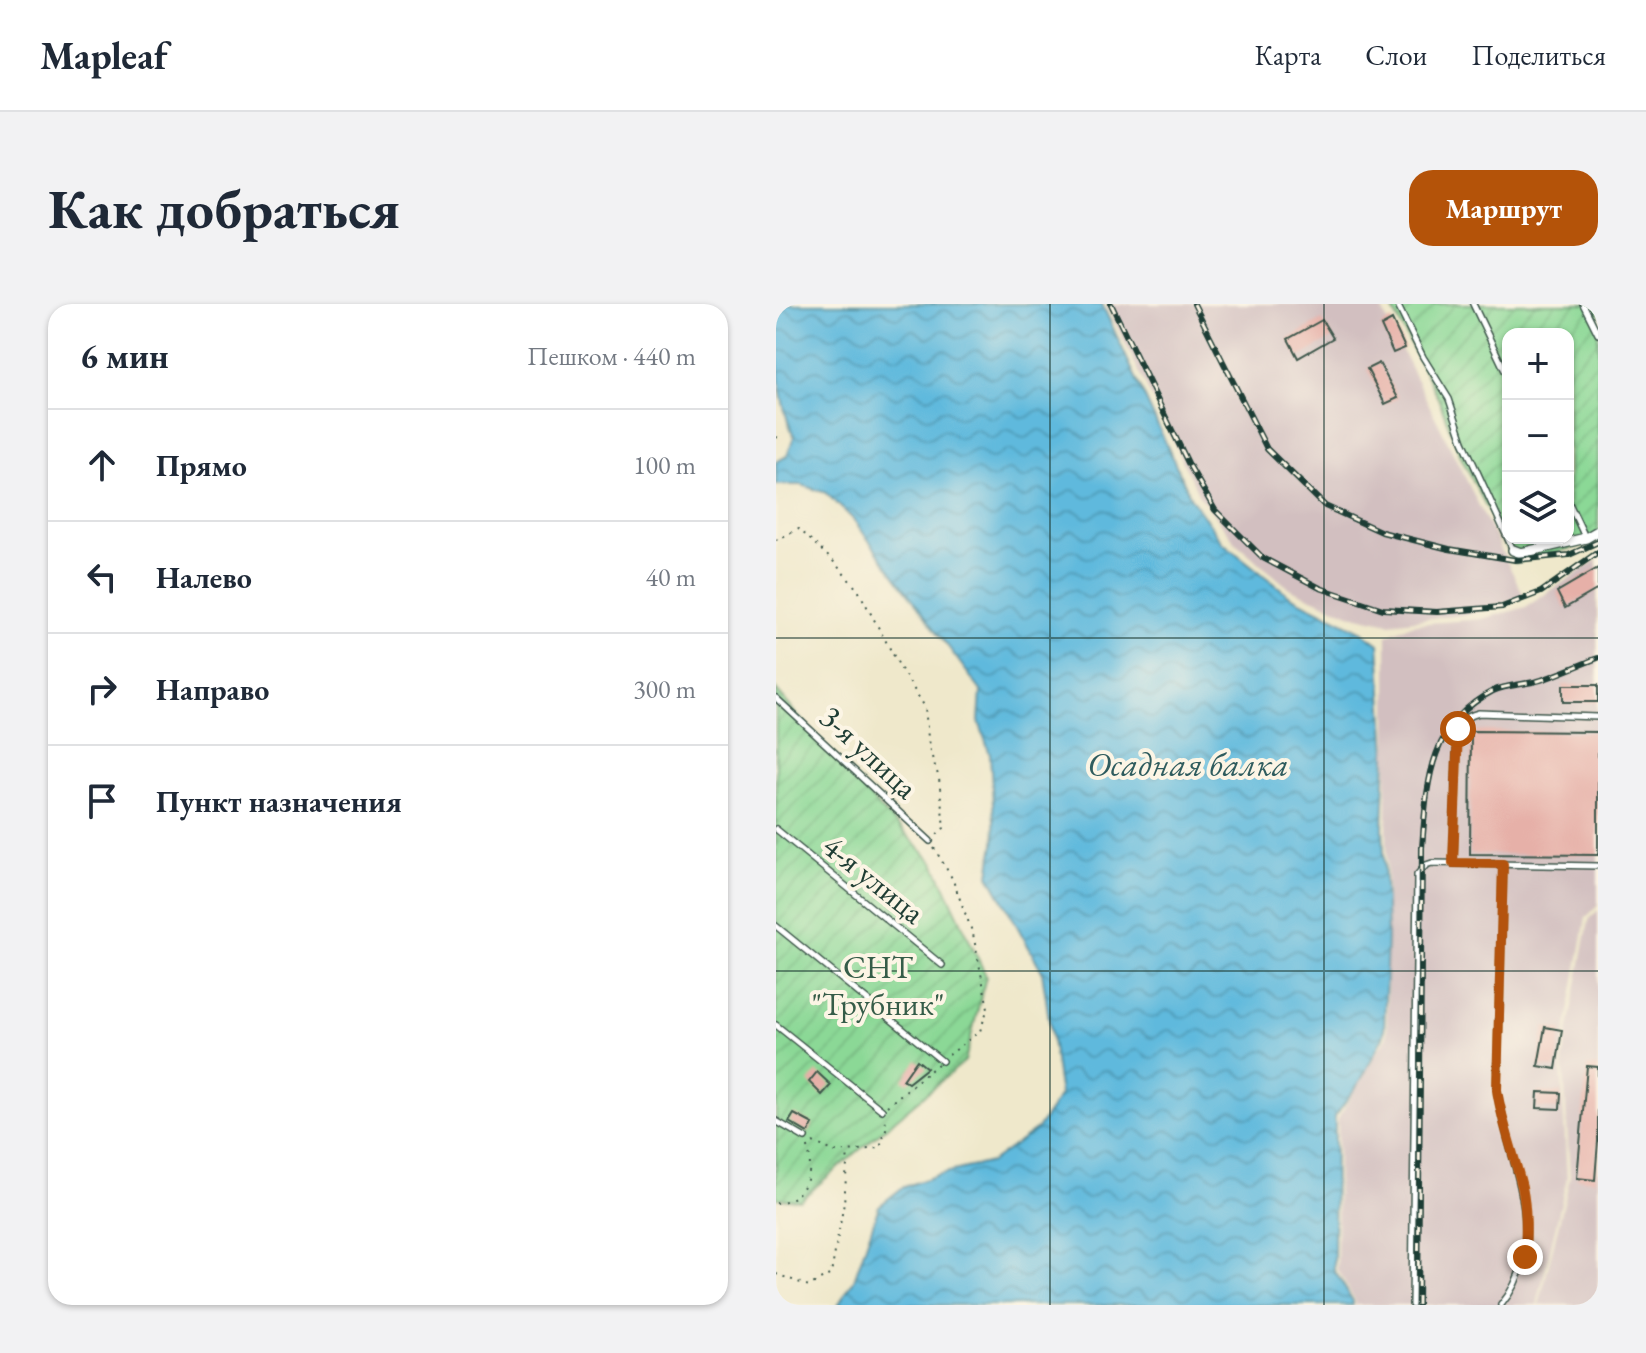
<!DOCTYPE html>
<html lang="ru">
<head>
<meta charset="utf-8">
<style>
	body { margin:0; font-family:"EB Garamond",serif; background:#f2f2f3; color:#1f2937 }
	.controls { position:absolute; right:24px; top:24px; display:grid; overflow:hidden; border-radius:16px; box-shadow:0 2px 6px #0004 }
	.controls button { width:72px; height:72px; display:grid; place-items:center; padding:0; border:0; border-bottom:2px solid #e0e1e3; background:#fff; color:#1f2937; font:40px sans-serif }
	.stop { position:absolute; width:24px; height:24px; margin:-18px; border:6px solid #b45309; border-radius:50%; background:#fff }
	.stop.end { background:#b45309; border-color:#fff; box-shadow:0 2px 8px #0008 }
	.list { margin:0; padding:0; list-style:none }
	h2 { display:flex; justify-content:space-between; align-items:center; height:104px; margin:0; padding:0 32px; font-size:34px }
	h2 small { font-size:26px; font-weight:400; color:#747a83 }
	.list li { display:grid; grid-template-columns:52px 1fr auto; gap:24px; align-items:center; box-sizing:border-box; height:112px; padding:0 32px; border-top:2px solid #e0e1e3 }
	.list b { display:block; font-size:30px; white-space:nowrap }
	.list em { font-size:26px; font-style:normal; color:#747a83 }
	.icon { flex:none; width:44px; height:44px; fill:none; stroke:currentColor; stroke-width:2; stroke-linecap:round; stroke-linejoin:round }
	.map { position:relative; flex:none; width:822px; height:1001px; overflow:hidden; border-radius:24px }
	header { display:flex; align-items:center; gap:48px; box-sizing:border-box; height:112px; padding:0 40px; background:#fff; border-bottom:2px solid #e0e1e3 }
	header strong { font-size:38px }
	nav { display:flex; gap:44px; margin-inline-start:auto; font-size:28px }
	.intro { display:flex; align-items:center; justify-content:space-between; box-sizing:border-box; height:192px; padding:0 48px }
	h1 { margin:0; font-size:56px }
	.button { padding:20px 36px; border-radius:24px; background:#b45309; color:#fff; font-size:28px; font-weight:700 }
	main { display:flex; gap:48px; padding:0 48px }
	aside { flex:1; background:#fff; border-radius:24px; box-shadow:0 2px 6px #0004 }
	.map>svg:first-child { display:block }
	.industrial { fill:#d2bfc0 }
	.garden { fill:url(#garden-furrows); stroke:#558a65; stroke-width:2; fill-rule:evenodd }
	.water { fill:url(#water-waves); stroke:#3f7b88; stroke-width:2 }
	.building { fill:#e6b0a8 }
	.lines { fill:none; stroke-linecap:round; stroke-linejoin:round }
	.lane-casing { stroke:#3e574b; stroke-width:8 }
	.street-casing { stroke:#3e574b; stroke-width:12 }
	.path { stroke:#3e574b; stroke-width:2; stroke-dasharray:2 6; stroke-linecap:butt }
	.lane { stroke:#fff; stroke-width:5 }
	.street { stroke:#fff; stroke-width:9 }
	.rail-casing { stroke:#1f3d34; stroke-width:6 }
	.rail { stroke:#fcf5e5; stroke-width:3; stroke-dasharray:9; stroke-linecap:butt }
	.route { stroke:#b45309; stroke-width:10 }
	.grid { fill:none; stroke:#1f3d34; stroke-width:2; stroke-opacity:0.55 }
	.labels { text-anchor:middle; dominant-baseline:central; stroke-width:8; stroke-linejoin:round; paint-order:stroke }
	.street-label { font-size:32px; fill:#1f3d34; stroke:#fcf5e5 }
	.park-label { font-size:32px; fill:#355c48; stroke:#fcf5e5 }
	.water-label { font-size:34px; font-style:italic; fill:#2f5c5e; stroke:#fcf5e5 }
</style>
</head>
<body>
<header>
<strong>Mapleaf</strong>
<nav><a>Карта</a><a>Слои</a><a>Поделиться</a></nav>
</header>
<div class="intro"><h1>Как добраться</h1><a class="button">Маршрут</a></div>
<main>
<aside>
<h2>6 мин<small>Пешком · 440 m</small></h2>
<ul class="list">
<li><svg class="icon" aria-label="ahead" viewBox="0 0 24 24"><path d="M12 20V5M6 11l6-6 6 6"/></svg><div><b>Прямо</b></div><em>100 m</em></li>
<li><svg class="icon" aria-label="left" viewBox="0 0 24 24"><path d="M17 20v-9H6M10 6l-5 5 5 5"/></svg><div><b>Налево</b></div><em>40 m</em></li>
<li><svg class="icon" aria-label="right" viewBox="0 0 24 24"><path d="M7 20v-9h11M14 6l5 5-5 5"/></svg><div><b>Направо</b></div><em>300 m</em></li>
<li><svg class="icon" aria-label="arrive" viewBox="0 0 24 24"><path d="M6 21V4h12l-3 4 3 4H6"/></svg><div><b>Пункт назначения</b></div></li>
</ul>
</aside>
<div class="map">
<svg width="822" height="1001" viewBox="0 0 822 1001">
	<defs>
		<pattern id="garden-furrows" width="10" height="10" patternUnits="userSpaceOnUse" patternTransform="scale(2)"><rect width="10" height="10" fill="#8bd896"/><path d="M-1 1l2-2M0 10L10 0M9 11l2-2" fill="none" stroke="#78ba82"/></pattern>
		<pattern id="water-waves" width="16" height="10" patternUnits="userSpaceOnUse" patternTransform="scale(2)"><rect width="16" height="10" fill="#5fb9dd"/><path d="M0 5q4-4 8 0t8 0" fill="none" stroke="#4e98b4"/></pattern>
	</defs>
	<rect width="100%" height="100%" fill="#fcf5e5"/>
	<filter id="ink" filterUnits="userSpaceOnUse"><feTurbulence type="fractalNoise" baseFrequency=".0125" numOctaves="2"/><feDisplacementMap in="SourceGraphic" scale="16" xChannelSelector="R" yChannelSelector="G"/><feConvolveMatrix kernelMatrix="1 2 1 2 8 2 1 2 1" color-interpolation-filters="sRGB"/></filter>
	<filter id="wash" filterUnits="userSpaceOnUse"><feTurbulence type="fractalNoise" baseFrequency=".006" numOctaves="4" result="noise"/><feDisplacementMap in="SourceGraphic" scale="32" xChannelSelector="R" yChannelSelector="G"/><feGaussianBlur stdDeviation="1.8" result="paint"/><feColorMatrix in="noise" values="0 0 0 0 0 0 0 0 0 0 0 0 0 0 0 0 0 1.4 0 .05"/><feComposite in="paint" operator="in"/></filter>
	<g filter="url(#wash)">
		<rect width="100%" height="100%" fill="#efe8cb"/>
		<path class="industrial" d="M330,0H603L748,292L693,310L613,319L573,310L513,284L461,240L423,191Z
			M821,256L822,601L810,614L785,755L791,874L761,1001H579V996L561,966L562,814L611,732V331L638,320L706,315L750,303Z
			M822,606V1001H763L794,873L787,755L813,616Z"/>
		<path class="garden" d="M614,0H822V237L739,259L685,153L663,96ZM732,30H792V234H732Z
			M0,386L74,473L158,559L210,672L189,757L24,896L0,894Z"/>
		<path class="water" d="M0,0H326L415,194L446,238L514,292L587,328L603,340L610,451L607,523L611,630L608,731L585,776L559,812L558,966L577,997V1001H62L78,976L103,902L126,884L161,871L215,858L261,825L284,791L266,667L213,571L219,533L214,451L203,417L205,387L77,215L50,189L26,181H0V158L11,152L18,132C0,94 0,45 0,0Z"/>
		<g id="blocks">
			<path class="building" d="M546,16L557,34L522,54L512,35Z
				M616,16L629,44L617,49L605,22Z
				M603,59L622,94L609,100L591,65Z
				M822,264V285L789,304L781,288Z
				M787,381H822V398H787Z
				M695,427L822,428V551L694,550Z
				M769,723L786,726L780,765L762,762Z
				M141,756L151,764L132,779L127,776Z
				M811,762L822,763V837L819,876L801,874Z
				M41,768L55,781L46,791L33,778Z
				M762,788L785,789L784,805L761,804Z
				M18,810L37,820L32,829L13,818Z"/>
		</g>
	</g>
	<g filter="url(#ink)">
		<use href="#blocks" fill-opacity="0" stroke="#3e574b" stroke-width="2"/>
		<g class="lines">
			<defs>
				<path id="lane" d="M621,0L647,53L673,95L687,137L737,246
					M697,0L732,73
					M807,0L822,30
					M792,197L809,233
					M0,394L154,537
					M0,525L166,661
					M677,559L681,435C683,419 687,413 703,409L822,413
					M0,622L166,757
					M0,721L106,806
					M0,817L29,834
					M636,1001L641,571L650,561L656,559L822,562
					M725,1001C778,937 731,856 721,786L727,560"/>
				<path id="street" d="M737,246L745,249L810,234L822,227"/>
			</defs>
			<use href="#lane" class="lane-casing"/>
			<use href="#street" class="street-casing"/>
			<path class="path" d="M0,133L4,134
				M0,236L23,225L57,257L82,286L125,365L149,403L153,444L163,474L168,524L158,533
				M158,544L176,574L197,630L212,704L204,727L173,751
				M111,802L162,760
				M37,838L59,848L104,844L111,822L108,813
				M0,899C31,896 39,865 31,840
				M0,970L33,982L55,970L68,899L72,848"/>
			<use href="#lane" class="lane"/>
			<use href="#street" class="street"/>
			<defs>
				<path id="rail" d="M335,0L413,161L439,206L487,254L544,284L607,305L661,308L726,303L765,288L822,248
					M418,0L491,145L549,202L606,228L673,245L739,256L793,251L822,238
					M642,1001L646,544C651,480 652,420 717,387C731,380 750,381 765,376C784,370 803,361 822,354"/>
			</defs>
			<use href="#rail" class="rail-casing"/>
			<use href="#rail" class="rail"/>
		</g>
	</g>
	<g class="lines" filter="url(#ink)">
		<path class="route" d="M682,425L677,559L727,560L721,786C726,819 738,850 746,883C751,906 750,930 749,953"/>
	</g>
	<path class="grid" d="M274,0V1001M548,0V1001M0,334H822M0,667H822"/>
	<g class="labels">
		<g class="street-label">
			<text transform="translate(93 448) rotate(43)">3-я улица</text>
			<text transform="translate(98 575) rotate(39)">4-я улица</text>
		</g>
		<g class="park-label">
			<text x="102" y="663">СНТ<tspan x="102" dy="37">"Трубник"</tspan></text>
		</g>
		<g class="water-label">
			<text x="412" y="460">Осадная балка</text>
		</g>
	</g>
</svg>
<div class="controls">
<button>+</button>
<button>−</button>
<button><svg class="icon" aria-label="layers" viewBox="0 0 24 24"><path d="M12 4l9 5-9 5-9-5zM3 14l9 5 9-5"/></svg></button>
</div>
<div class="stop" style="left:682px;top:425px"></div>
<div class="stop end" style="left:749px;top:953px"></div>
</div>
</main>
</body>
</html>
